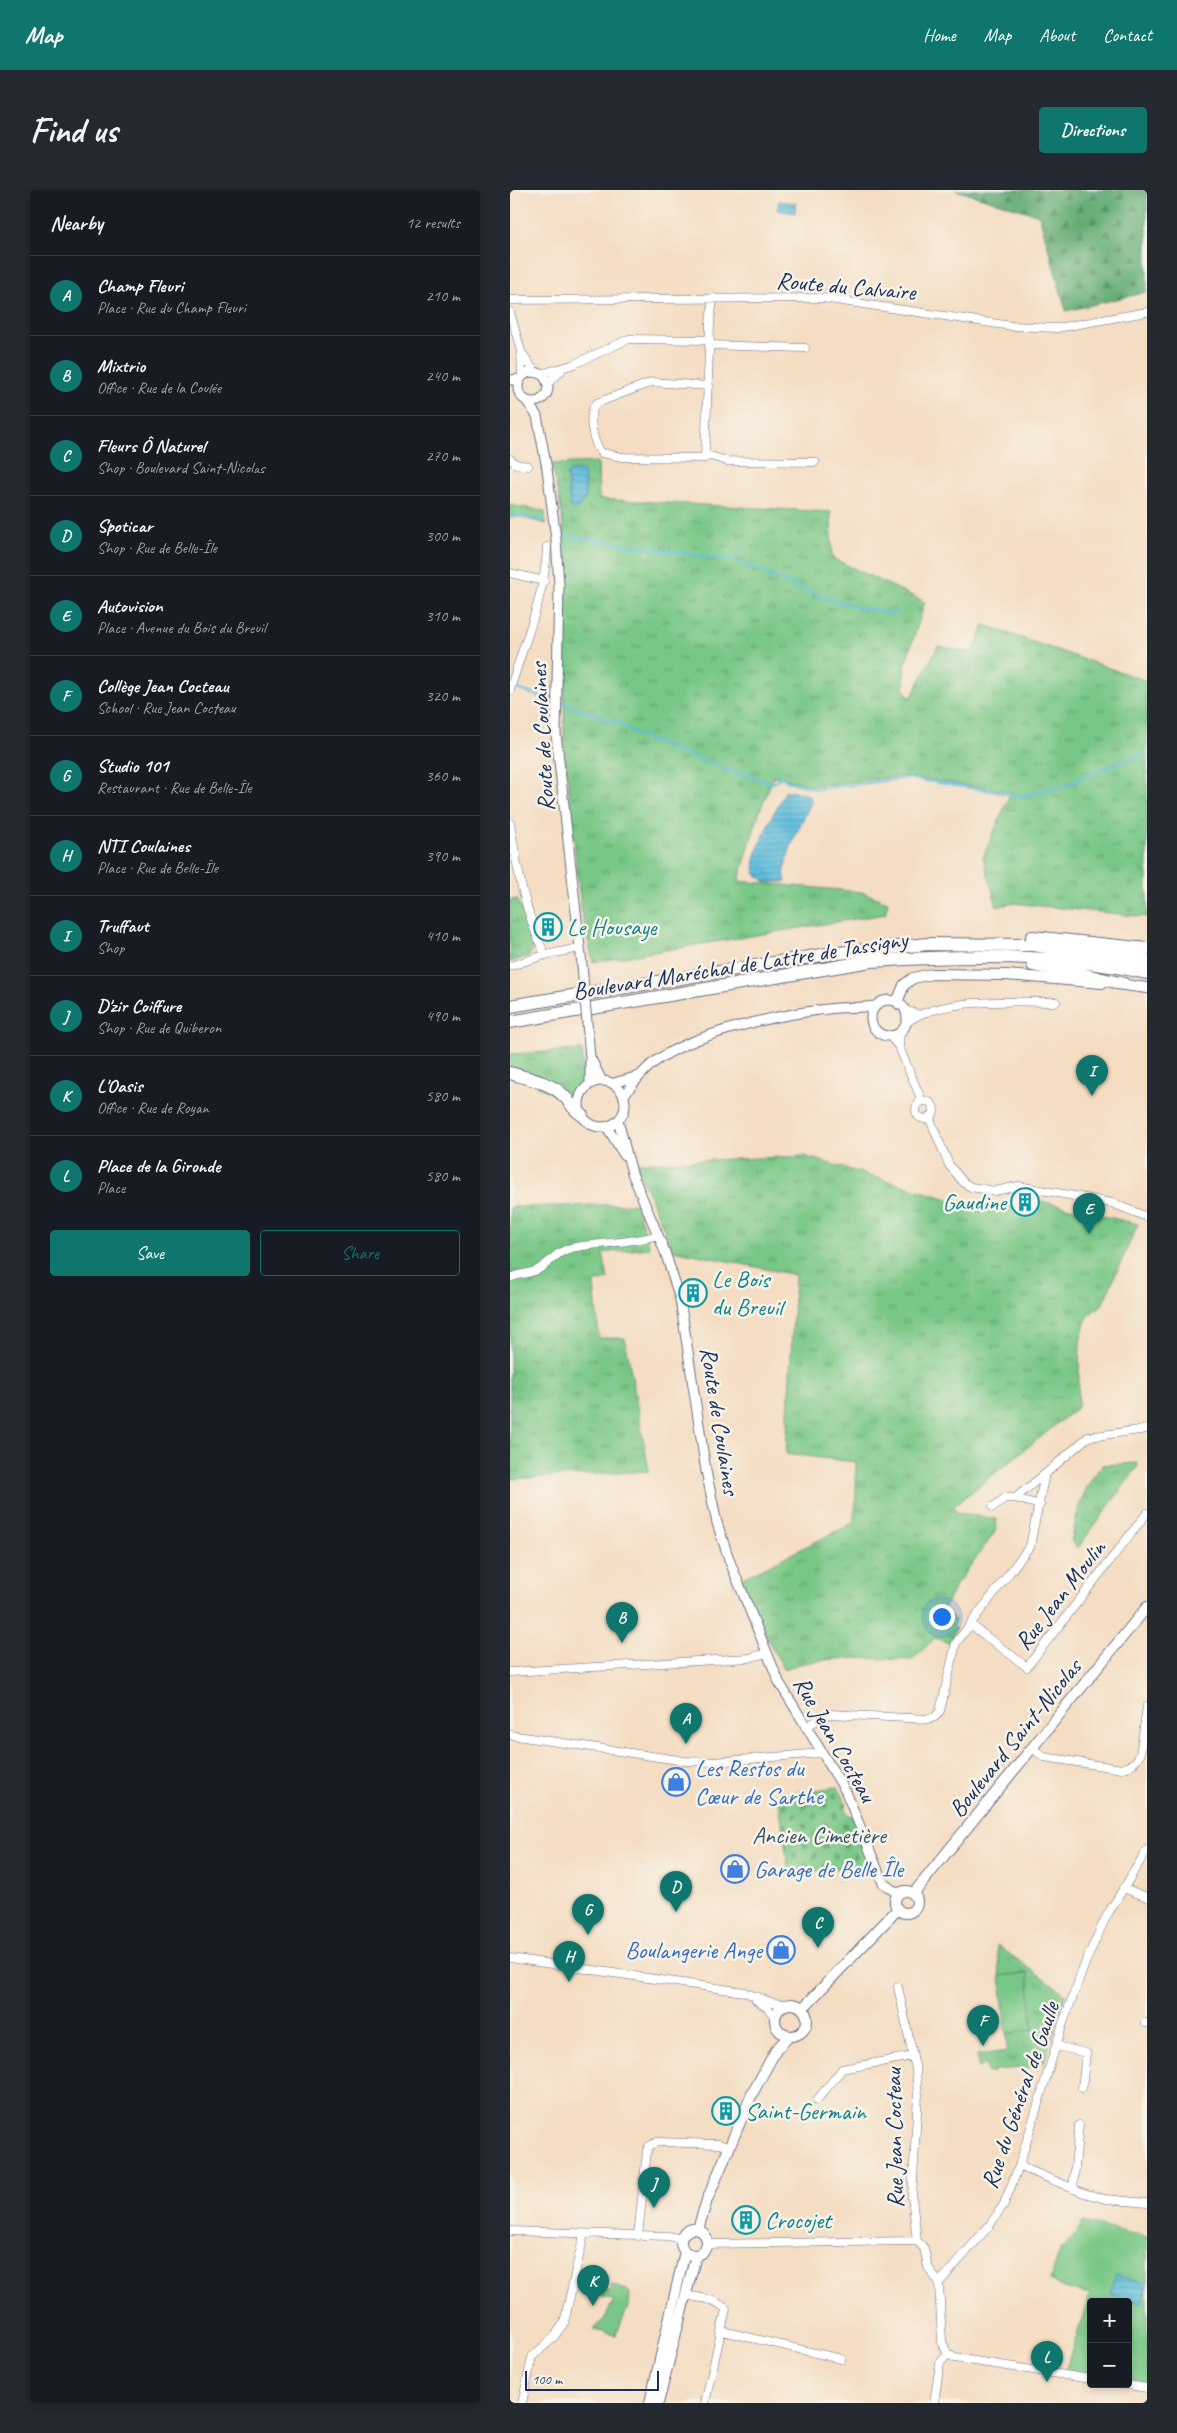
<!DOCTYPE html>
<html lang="en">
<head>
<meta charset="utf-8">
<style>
	body { margin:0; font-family:Caveat,sans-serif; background:#242831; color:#f1f3f6 }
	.controls { position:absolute; right:15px; bottom:15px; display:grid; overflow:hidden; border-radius:5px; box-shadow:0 2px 8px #0003 }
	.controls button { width:45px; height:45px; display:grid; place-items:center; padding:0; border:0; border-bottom:1px solid #363941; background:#171b24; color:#f1f3f6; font:25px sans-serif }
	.scale { position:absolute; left:15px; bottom:12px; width:134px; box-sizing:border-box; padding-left:5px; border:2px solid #1b2f5e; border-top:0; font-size:14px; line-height:18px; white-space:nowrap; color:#1b2f5e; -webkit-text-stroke:4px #f7f3e8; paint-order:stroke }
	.you { position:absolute; left:431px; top:1426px; width:18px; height:18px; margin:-12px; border:4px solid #fff; border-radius:50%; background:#1a73e8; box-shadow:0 0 0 8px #1a73e833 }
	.badge { display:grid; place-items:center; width:32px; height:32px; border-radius:50%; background:#0f766e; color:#fff; font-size:16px; font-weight:700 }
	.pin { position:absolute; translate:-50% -41px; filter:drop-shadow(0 1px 2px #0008) }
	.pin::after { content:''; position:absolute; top:26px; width:18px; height:15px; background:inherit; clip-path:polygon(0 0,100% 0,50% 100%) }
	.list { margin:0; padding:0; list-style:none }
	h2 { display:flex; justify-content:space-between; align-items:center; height:65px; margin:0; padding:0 20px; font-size:21px }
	h2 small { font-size:16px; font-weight:400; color:#9ea1a6 }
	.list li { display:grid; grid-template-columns:32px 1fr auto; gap:15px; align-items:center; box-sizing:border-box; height:80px; padding:0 20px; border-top:1px solid #363941 }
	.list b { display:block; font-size:19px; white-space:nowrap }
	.list p { margin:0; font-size:16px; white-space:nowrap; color:#9ea1a6 }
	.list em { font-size:16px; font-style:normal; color:#9ea1a6 }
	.actions { display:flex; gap:10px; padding:15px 20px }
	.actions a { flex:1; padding:11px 0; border:1px solid #0f766e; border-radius:5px; text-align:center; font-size:18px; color:#0f766e }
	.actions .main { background:#0f766e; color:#fff }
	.map { position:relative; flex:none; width:637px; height:2213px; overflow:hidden; border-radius:5px }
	header { display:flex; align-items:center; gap:30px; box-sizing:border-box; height:70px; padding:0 25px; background:#0f766e; color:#fff }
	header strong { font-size:24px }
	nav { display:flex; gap:28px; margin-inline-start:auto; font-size:18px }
	.intro { display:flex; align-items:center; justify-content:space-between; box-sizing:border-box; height:120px; padding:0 30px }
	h1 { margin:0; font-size:35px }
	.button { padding:12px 22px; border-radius:5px; background:#0f766e; color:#fff; font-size:18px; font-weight:700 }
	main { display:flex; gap:30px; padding:0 30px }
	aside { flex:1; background:#171b24; border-radius:5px; box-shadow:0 2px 8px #0003 }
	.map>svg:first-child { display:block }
	.grass { fill:url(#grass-tufts); stroke:#4a7b72 }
	.forest { fill:url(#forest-firs); stroke:#3e6e68 }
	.cemetery { fill:url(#cemetery-stones); stroke:#4a7b72 }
	.park { fill:#79c786; stroke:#4a7b72 }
	.water { fill:url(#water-rules); stroke:#3c769c }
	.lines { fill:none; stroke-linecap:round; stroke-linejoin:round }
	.stream { stroke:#5cbddb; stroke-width:2.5 }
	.minor-casing { stroke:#676c81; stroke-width:9 }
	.tertiary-casing { stroke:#676c81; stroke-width:11 }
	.secondary-casing { stroke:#676c81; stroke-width:12 }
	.trunk-casing { stroke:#676c81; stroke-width:14 }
	.minor { stroke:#fff; stroke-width:8 }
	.tertiary { stroke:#fff; stroke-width:9 }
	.secondary { stroke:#fff; stroke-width:10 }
	.trunk { stroke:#fff; stroke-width:12 }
	.tertiary-bridge-casing { stroke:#676c81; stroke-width:11; stroke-linecap:butt }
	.tertiary-bridge { stroke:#fff; stroke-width:9 }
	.labels { text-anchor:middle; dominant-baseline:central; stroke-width:5; stroke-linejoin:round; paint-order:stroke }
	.street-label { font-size:24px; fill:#1b2f5e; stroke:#f7f3e8 }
	.culture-label { font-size:24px; fill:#0d838f; stroke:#f7f3e8; text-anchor:start }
	.shop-label { font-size:24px; fill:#366cbe; stroke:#f7f3e8; text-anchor:start }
	.park-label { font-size:24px; fill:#325568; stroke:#f7f3e8 }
</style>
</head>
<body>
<header>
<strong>Map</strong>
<nav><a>Home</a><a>Map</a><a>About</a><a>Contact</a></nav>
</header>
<div class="intro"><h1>Find us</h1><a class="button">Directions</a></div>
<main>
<aside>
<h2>Nearby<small>12 results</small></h2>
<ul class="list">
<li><span class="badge">A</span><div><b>Champ Fleuri</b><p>Place · Rue du Champ Fleuri</p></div><em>210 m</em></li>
<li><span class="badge">B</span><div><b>Mixtrio</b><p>Office · Rue de la Coulée</p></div><em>240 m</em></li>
<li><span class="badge">C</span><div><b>Fleurs Ô Naturel</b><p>Shop · Boulevard Saint-Nicolas</p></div><em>270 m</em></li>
<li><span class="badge">D</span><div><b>Spoticar</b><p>Shop · Rue de Belle-Île</p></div><em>300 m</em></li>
<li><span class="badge">E</span><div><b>Autovision</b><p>Place · Avenue du Bois du Breuil</p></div><em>310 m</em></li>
<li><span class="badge">F</span><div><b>Collège Jean Cocteau</b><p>School · Rue Jean Cocteau</p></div><em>320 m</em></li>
<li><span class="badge">G</span><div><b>Studio 101</b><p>Restaurant · Rue de Belle-Île</p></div><em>360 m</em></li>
<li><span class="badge">H</span><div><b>NTI Coulaines</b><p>Place · Rue de Belle-Île</p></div><em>390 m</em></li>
<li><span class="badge">I</span><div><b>Truffaut</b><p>Shop</p></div><em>410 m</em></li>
<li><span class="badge">J</span><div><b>D'zir Coiffure</b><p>Shop · Rue de Quiberon</p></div><em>490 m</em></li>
<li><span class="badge">K</span><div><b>L'Oasis</b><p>Office · Rue de Royan</p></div><em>580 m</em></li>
<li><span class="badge">L</span><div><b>Place de la Gironde</b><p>Place</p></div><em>580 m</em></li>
</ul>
<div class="actions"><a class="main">Save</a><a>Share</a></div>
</aside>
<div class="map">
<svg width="637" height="2213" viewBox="0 0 637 2213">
	<defs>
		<pattern id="grass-tufts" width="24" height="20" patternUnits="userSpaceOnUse" patternTransform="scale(1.25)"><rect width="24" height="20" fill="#79c786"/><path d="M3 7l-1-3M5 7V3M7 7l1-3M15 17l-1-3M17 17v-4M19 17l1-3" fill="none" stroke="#62a271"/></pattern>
		<pattern id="forest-firs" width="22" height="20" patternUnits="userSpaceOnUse" patternTransform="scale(1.25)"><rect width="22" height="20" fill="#62ac73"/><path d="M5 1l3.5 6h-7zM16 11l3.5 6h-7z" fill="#508c62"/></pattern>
		<pattern id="cemetery-stones" width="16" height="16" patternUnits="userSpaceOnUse" patternTransform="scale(1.25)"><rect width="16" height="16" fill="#79c786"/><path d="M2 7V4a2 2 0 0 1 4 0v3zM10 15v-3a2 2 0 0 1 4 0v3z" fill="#62a271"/></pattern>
		<pattern id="water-rules" width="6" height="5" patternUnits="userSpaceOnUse" patternTransform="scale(1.25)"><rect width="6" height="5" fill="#5cbddb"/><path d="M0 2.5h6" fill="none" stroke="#4b9ab5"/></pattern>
	</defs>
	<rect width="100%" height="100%" fill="#f7f3e8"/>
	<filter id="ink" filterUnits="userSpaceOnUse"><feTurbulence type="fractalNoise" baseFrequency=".02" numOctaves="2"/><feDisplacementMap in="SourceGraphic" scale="10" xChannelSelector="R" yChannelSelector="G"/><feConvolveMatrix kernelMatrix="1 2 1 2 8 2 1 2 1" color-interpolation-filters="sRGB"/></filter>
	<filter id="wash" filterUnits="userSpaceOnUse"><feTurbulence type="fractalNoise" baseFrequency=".0096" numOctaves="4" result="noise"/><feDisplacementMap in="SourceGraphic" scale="20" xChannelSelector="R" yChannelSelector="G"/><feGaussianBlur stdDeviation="1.12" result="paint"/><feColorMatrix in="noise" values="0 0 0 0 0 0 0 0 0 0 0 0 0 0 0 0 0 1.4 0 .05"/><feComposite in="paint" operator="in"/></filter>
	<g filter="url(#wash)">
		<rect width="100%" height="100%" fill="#f4ddc2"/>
		<path class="grass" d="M88,272L89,309L321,322L322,368L415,412L395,474L394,500L401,508L428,456L463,463L474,435L637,491V727L502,713L487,717L473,667L501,602L393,586L304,596L264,586L249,623L229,691L352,702L378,712L375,724L83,772L71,719L54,553L55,378L52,324L42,274Z
			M0,315L35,321L36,334L10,327H0Z
			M7,709L25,753L19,766L0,772V710Z
			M72,860L74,894L67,906L65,917L0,880V864Z
			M294,966L476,1020L531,1011L628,1034L592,1115L577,1126L570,1152L568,1217L444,1316L446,1322L487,1329L485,1342L446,1395L434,1418L445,1430L443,1436L446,1439L439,1453L425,1448L402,1470C359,1469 315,1464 274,1479L260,1454L231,1389L343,1333L346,1312V1272L276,1264L285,1085L163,1060L125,973Z
			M126,1014L140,1058L93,1063L98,1089L84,1093L89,1148H115L139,1281L0,1289V1017Z
			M627,1273L628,1276L568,1358L561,1352C568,1321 571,1298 593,1275Z
			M487,1755L556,1804L534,1873L527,1871L525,1877L484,1880V1882L477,1883L476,1874L468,1878L467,1865L497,1861L496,1843L523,1840L517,1783L490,1786Z"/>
		<path class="forest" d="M445,0H637V102L556,121L529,25Z"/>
		<path class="cemetery" d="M328,1597L337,1614L335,1619L338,1625L342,1626L350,1645L358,1675L279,1684L268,1605Z"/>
		<path class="park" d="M518,1783L523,1840L496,1843L490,1786Z
			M573,2032L637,2047V2193L618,2190V2112H581V2185L555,2181L580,2104L553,2098L540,2090L551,2058L554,2059Z
			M102,2095L117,2100L120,2103L119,2115L106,2145L83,2140L96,2127L104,2109L91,2107L92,2099L101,2101Z"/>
		<path class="water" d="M269,11L286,13L285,23L267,20Z
			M60,281H71L74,284L76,308L65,320L60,317L57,284Z
			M276,600L299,605L302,611C293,630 269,673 276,692H255L245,683C239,666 268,616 276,600Z
			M606,2085L637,2094L632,2114L600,2104Z"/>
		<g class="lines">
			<path class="stream" d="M0,325L35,330
				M58,346L226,371L309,406L350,418L388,424
				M7,499L44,511
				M50,512L106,532L128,545L216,580L264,593L271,586L277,591L306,599L397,588L511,606L562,594L571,588L617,569L637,563"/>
		</g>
	</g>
	<g filter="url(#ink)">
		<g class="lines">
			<defs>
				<path id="minor" d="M0,110L312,108L502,136L547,138L637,122
					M0,122L11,161L12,186
					M200,155L295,158
					M12,163L25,182
					M30,184L62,175L119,149L200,150
					M38,193L51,181
					M199,196L142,192L87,213C76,223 83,254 92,263L112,267L195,268L200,133L203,108
					M197,265L217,271L305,272
					M0,269L6,274L18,276
					M0,383L34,391
					M0,500C14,451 35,408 37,357
					M0,633C8,683 14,719 35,765L70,758
					M0,776L35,765
					M395,820L407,824
					M396,833C426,808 506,811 546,812
					M379,845L389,857L412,911
					M389,857L390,842
					M406 920a9 9 0 1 1 18 0a9 9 0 1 1-18 0Z
					M419,927L439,975L454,993L461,997L485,1001L508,996L526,999L602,1013L637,1027
					M0,1088C9,1083 22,1084 29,1079C40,1073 47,1061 61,1058C90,1052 119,1054 148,1045
					M530,1315L505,1308L535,1284
					M483,1317L495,1308H505
					M461,1435L517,1477L637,1323
					M0,1482L239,1468L256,1463
					M295,1537L319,1524L418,1529L425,1527L430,1521L446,1453L520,1356L535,1284L578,1247L637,1239
					M0,1545L175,1571L205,1572L311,1563
					M522,1558L534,1567L612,1579C620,1577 626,1573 630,1565L637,1516
					M613,1698L637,1707
					M0,1768L234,1802L263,1813L278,1814
					M388,1797L406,1880L408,1905L402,2007L407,2051L414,2058L418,2077L429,2093L432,2152L438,2164
					M246,1810L258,1818L265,1828
					M635,1833H637
					M547,1856L576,1863L572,1898
					M307,1910L332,1879L403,1866
					M509,1976L574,2003L595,2009L637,2013
					M563,1999L569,1935
					M0,2041L158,2046L172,2049
					M128,2046L137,1961L139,1956L147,1952L209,1954L218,1957
					M197,2054L407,2051
					M429,2093L479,2036L494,2014L509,1976L553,1833L576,1771L596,1727L637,1660
					M175,2105C188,2108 206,2108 216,2119L195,2213
					M212,2141L331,2169
					M438,2164L445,2168L581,2189
					M612,2194L637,2198
					M12,2213L22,2167L44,2147L54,2133L74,2044
					M424,2213L430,2173L438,2164"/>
				<path id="tertiary" d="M8 197a15 15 0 1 1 30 0a15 15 0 1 1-30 0Z
					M0,190L10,189
					M16,210L27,226L37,279L46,349L49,395L46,544L72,775
					M361 828a18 18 0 1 1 36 0a18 18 0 1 1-36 0Z
					M80,867V894
					M81,869L92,891
					M69 914a23 23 0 1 1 46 0a23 23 0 1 1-46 0Z
					M104,893L129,886
					M114,905C123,894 131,883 142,874C182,842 276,823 327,818C340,817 352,818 365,816
					M108,931L122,983L155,1062L170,1109L196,1281L207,1333L220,1372L269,1492L336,1602L373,1693L388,1704
					M97,937L114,965"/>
				<path id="secondary" d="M607,794L637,798
					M389,814L388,810L394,795L403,788L422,784L497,785L592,793
					M385 1712a11 11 0 1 1 22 0a11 11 0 1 1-22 0Z
					M403,1704L637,1417
					M265 1830a16 16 0 1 1 32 0a16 16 0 1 1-32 0Z
					M293,1818L387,1720
					M188,2039L197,2010L242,1904L266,1860L279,1846
					M171 2052a13 13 0 1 1 26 0a13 13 0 1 1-26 0Z
					M140,2213L175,2061
					M148,2213L186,2065"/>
				<path id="trunk" d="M522,747L637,759
					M523,775L567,783L614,794
					M0,816L318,764L418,754L523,755L637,771
					M0,832L361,771C454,765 546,763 637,783
					M0,883C16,888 40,892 53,905C62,913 60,917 72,925"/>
			</defs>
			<use href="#minor" class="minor-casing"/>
			<use href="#tertiary" class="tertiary-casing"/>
			<use href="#secondary" class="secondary-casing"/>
			<use href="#trunk" class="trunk-casing"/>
			<use href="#minor" class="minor"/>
			<use href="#tertiary" class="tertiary"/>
			<use href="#secondary" class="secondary"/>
			<use href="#trunk" class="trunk"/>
			<defs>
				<path id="tertiary-bridge" d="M72,775L80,867"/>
			</defs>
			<use href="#tertiary-bridge" class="tertiary-bridge-casing"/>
			<use href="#tertiary-bridge" class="tertiary-bridge"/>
		</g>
	</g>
	<defs>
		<symbol id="building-ring" viewBox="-11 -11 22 22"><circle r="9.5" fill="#f7f3e8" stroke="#0f9aa8" stroke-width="1.5"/><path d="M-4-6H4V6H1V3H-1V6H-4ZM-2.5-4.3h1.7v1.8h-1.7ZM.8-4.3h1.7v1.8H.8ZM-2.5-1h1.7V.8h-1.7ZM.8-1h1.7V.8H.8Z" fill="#0f9aa8"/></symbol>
		<symbol id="shop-ring" viewBox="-11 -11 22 22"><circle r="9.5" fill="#f7f3e8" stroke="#3f7fe0" stroke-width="1.5"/><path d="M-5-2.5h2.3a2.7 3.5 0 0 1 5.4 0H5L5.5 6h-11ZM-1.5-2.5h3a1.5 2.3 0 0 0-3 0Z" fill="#3f7fe0"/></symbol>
	</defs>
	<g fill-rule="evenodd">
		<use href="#building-ring" x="22" y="721" width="32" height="32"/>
		<use href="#building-ring" x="499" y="996" width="32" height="32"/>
		<use href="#building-ring" x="167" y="1087" width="32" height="32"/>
		<use href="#shop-ring" x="150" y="1576" width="32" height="32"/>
		<use href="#shop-ring" x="209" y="1663" width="32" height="32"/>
		<use href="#shop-ring" x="255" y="1744" width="32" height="32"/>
		<use href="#building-ring" x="200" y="1905" width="32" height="32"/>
		<use href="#building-ring" x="220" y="2014" width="32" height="32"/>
	</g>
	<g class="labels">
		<g class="street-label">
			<text transform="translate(336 96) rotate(5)">Route du Calvaire</text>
			<text transform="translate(32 547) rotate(-93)">Route de Coulaines</text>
			<text transform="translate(230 775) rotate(-9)">Boulevard Maréchal de Lattre de Tassigny</text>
			<text transform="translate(210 1231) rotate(81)">Route de Coulaines</text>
			<text transform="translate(550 1405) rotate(-52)">Rue Jean Moulin</text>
			<text transform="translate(505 1548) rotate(-51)">Boulevard Saint-Nicolas</text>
			<text transform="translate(325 1549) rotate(60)">Rue Jean Cocteau</text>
			<text transform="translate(510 1905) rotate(-71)">Rue du Général de Gaulle</text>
			<text transform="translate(384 1948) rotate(-91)">Rue Jean Cocteau</text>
		</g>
		<g class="culture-label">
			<text x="57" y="737">Le Housaye</text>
			<text x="496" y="1012" text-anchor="end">Gaudine</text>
			<text x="202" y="1089">Le Bois<tspan x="202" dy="28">du Breuil</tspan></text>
			<text x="235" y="1921">Saint-Germain</text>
			<text x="255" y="2030">Crocojet</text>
		</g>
		<g class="shop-label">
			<text x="185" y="1578">Les Restos du<tspan x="185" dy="28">Cœur de Sarthe</tspan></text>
			<text x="244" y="1679">Garage de Belle Île</text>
			<text x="252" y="1760" text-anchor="end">Boulangerie Ange</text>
		</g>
		<g class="park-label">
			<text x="309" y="1645">Ancien Cimetière</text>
		</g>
	</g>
</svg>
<div class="controls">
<button>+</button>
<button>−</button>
</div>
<div class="scale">100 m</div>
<div class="you"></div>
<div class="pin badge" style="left:176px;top:1554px">A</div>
<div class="pin badge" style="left:112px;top:1453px">B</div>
<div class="pin badge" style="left:308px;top:1758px">C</div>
<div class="pin badge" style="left:166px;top:1722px">D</div>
<div class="pin badge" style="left:579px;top:1044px">E</div>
<div class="pin badge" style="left:473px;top:1856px">F</div>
<div class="pin badge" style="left:78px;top:1745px">G</div>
<div class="pin badge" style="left:59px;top:1792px">H</div>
<div class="pin badge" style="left:582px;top:906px">I</div>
<div class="pin badge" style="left:144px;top:2018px">J</div>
<div class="pin badge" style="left:83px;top:2116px">K</div>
<div class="pin badge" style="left:537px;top:2192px">L</div>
</div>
</main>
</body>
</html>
